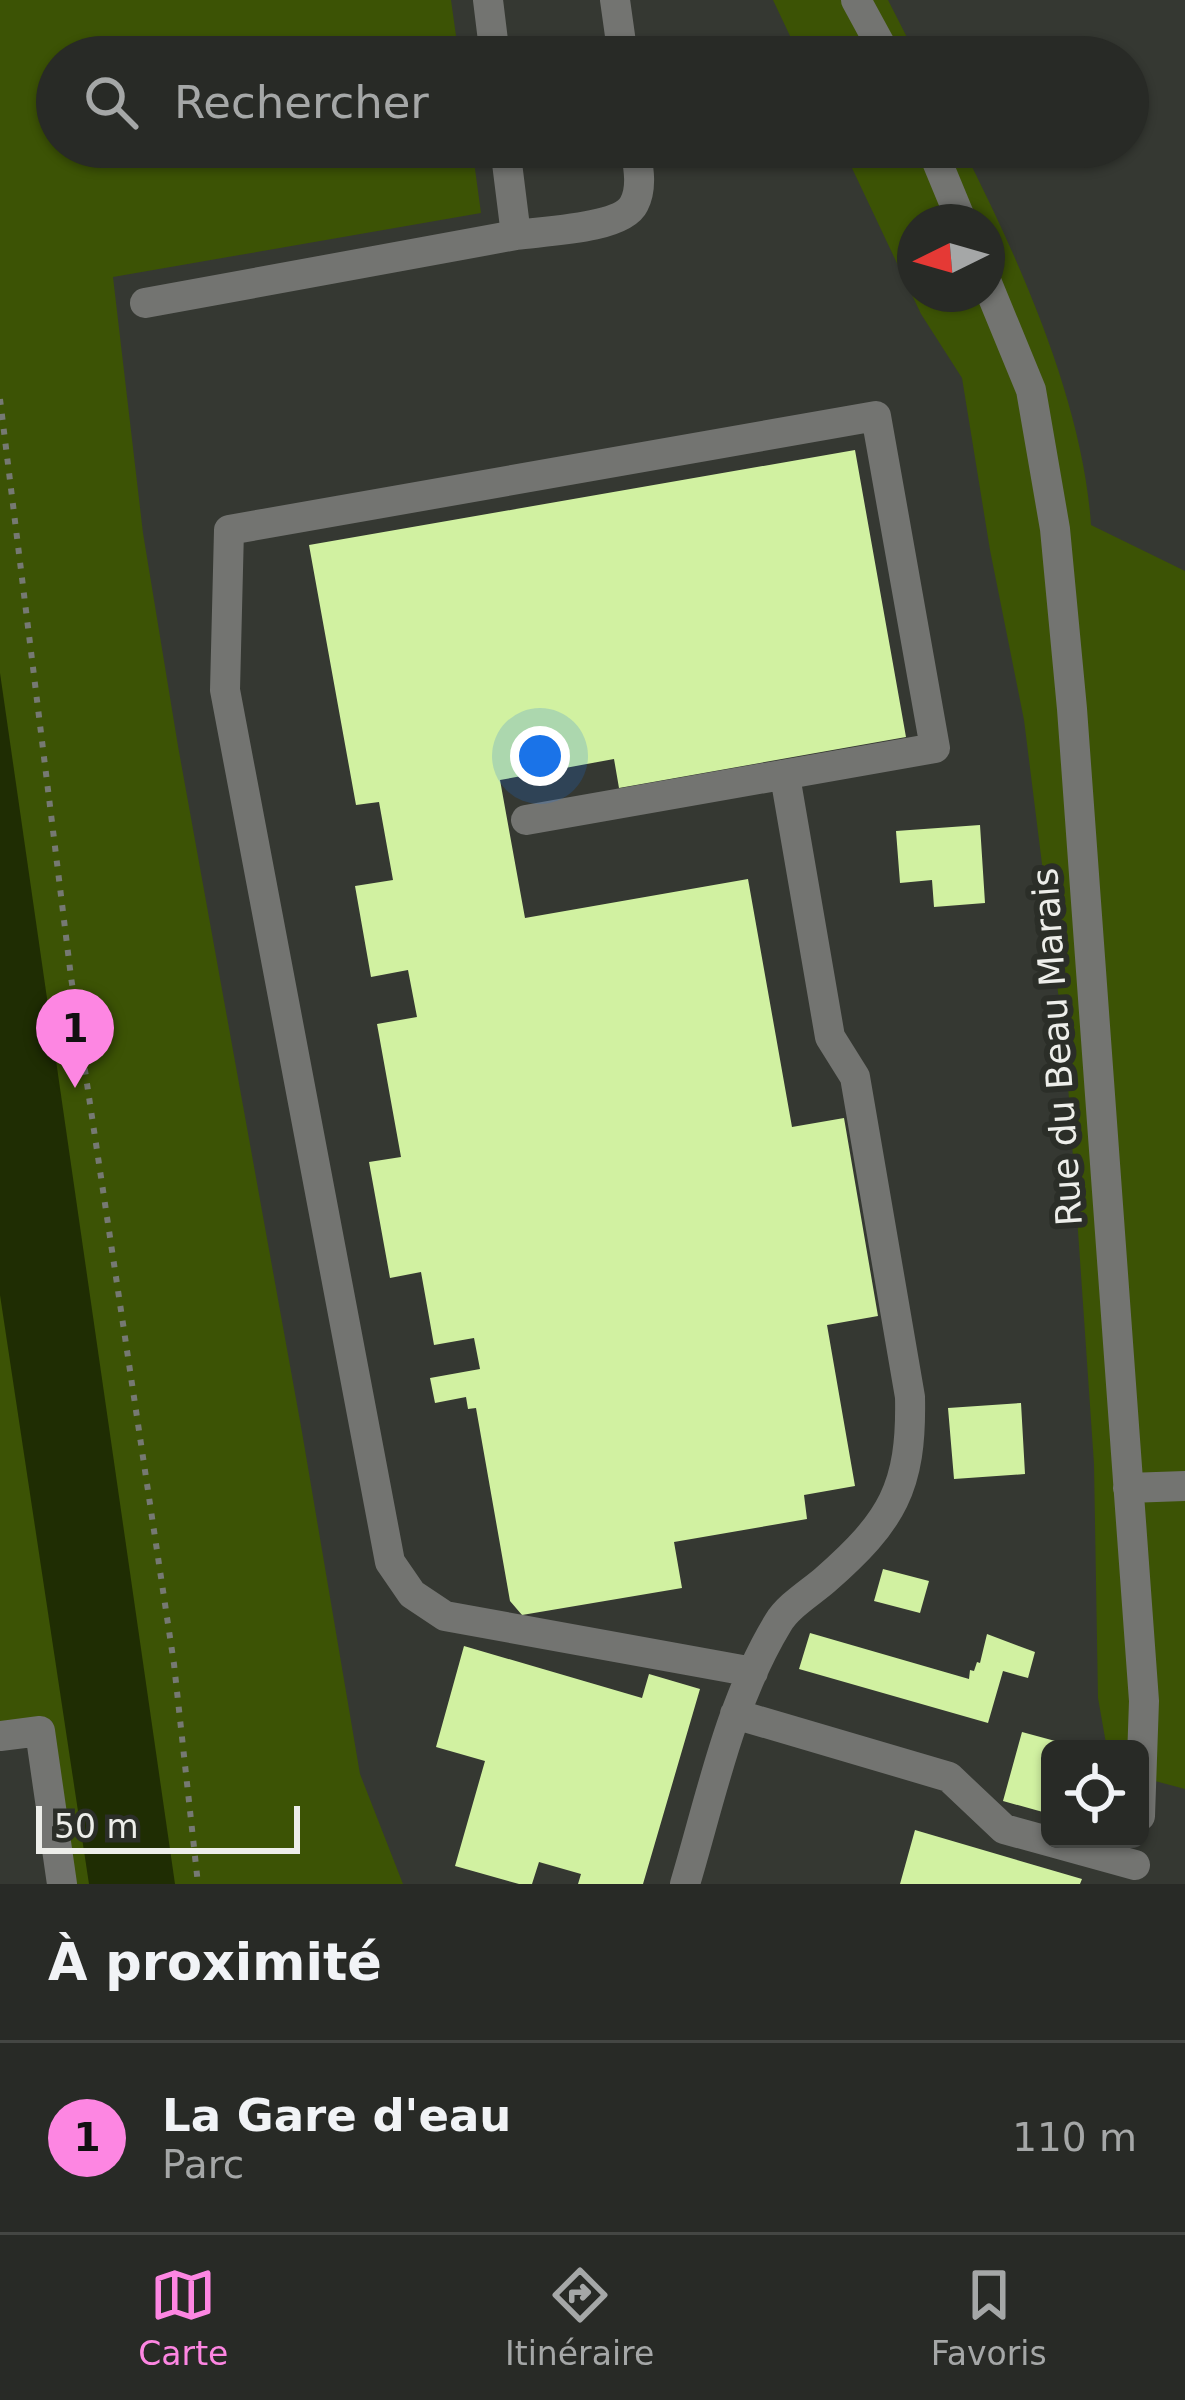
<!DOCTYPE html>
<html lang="fr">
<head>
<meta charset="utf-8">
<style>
	body { margin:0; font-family:"DejaVu Sans",sans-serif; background:#30322e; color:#f1f3f6 }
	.controls { position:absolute; right:36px; bottom:36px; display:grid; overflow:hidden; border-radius:18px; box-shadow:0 3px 9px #0004 }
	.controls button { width:108px; height:108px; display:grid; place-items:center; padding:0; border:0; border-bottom:3px solid #444643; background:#282a26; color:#f1f3f6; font:60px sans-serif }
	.compass { position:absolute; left:897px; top:204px; width:108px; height:108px; border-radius:50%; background:#282a26; box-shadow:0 3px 9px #0004; rotate:265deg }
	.scale { position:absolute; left:36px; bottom:30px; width:264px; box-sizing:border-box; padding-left:12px; border:6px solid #edeeea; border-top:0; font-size:33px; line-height:42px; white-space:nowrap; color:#edeeea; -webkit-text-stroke:9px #2b2e28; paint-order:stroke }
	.you { position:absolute; left:540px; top:756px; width:42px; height:42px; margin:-30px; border:9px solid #fff; border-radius:50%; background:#1a73e8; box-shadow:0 0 0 18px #1a73e833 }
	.badge { display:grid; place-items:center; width:78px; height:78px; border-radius:50%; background:#fd86e2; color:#111; font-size:39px; font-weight:700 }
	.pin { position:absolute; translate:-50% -99px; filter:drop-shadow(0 3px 6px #0008) }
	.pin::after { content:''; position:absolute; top:63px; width:42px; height:36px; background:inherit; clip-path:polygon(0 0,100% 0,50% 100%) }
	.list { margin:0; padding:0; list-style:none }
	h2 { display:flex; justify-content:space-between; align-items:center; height:156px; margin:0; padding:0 48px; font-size:51px }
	h2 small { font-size:39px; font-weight:400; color:#a5a7a7 }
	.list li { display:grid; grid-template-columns:78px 1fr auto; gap:36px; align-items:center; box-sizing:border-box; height:192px; padding:0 48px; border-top:3px solid #444643 }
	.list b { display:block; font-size:45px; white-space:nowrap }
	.list p { margin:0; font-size:39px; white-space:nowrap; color:#a5a7a7 }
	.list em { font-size:39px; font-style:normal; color:#a5a7a7 }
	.icon { flex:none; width:66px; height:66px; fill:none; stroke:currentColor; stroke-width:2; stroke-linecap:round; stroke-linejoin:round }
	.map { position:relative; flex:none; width:1185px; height:1884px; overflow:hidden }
	.search { position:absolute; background:#282a26; box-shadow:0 3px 9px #0004; left:36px; right:36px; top:36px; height:132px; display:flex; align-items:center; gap:30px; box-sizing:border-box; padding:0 42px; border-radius:66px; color:#a5a7a7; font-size:45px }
	.sheet { height:348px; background:#282a26 }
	nav { display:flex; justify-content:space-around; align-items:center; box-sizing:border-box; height:168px; border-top:3px solid #444643; background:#282a26; font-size:33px; color:#a5a7a7 }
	nav a { display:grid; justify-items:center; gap:6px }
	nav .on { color:#fd86e2 }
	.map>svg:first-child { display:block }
	.green { fill:#3c5305; fill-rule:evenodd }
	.water { fill:#1f2d03 }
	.building { fill:#d1f1a1 }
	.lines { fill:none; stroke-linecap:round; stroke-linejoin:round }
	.path { stroke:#767973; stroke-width:6; stroke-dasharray:6 9; stroke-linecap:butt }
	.minor { stroke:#737471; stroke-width:30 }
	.labels { text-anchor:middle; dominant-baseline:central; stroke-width:12; stroke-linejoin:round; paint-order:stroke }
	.street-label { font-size:36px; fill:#edeeea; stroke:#2b2e28 }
</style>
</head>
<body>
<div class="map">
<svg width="1185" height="1884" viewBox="0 0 1185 1884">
	<rect width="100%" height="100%" fill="#353832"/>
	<path class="green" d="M0,0H451L459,57H57V147H472L481,213L113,277L143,533L178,746L302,1432L360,1774L403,1884H76L52,1721L0,1725Z
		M773,0H888L917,57H800Z
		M842,147H962C1018,257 1083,401 1091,525L1185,571V1789L1140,1777V1749H1107L1098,1698L1094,1464L1066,1056L1024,720L990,550L962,378L921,314ZM915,222H987V294H915Z"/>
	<path class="water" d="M0,673L175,1884H89L0,1295Z"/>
	<path class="building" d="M855,450L906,737L619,788L614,759L500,780L525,918L748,879L792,1127L844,1118L878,1316L827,1325L855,1486L804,1495L807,1519L674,1542L682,1588L522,1615L510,1601L476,1408L468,1409L466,1397L435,1403L430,1378L480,1369L474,1338L434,1345L421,1272L390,1278L369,1162L401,1157L377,1024L417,1017L408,970L371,977L355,886L393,880L379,802L356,805L309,545Z
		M980,825L985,903L934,907L932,880L900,883L896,831Z
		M1021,1403L1025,1474L954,1479L948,1408Z
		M883,1569L929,1581L920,1613L874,1601Z
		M810,1633L969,1679L970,1670L974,1671L977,1662L980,1663L987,1634L1035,1652L1028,1678L1003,1671L988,1723L799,1669Z
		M464,1646L642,1698L649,1674L700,1689L643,1884H578L581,1874L539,1862L532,1884H519L455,1866L485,1761L436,1747Z
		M1022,1732L1081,1748L1050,1749V1814L1003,1801Z
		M915,1830L1082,1879L1080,1884H900Z"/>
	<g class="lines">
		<path class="path" d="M0,399L71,977L174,1664L198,1884"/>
		<path class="minor" d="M488,0L495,57
			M615,0L623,57
			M856,0L887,57
			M505,147L516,235C543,231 622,229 634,204C643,187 638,165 635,147
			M931,147L962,222
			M987,283L1031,390L1055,529L1072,709L1144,1701L1140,1816
			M145,303L516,235
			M526,820L935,748L876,416L229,530L225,690L390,1562L412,1594L445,1616L753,1672
			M1128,1488L1185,1486
			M735,1714L949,1777L1004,1829L1135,1865
			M0,1736L40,1731L62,1884
			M685,1884C711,1797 730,1702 778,1623C788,1606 810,1593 825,1580C892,1521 912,1488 910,1397L855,1077L830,1037L785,776"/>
	</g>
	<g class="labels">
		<g class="street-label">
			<text transform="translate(1057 1047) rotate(-94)">Rue du Beau Marais</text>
		</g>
	</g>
</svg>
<div class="controls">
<button><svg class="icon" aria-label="locate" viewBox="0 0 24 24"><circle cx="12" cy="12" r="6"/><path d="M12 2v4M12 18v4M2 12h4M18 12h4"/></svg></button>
</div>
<svg class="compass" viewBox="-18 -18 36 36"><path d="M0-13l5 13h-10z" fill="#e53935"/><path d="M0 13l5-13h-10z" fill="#a5a7a7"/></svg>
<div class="scale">50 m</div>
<div class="you"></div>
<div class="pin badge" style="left:75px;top:1088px">1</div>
<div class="search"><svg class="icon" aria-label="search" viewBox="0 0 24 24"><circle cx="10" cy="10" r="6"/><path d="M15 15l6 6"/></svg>Rechercher</div>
</div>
<section class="sheet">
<h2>À proximité<small></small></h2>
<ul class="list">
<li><span class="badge">1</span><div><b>La Gare d'eau</b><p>Parc</p></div><em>110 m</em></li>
</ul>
</section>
<nav>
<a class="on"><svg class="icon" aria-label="map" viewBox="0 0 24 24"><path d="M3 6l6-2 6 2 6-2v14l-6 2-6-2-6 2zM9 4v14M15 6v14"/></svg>Carte</a>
<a><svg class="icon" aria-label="directions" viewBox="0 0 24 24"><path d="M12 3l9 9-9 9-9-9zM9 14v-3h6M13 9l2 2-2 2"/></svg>Itinéraire</a>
<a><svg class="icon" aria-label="saved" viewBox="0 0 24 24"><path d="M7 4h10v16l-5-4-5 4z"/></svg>Favoris</a>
</nav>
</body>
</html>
